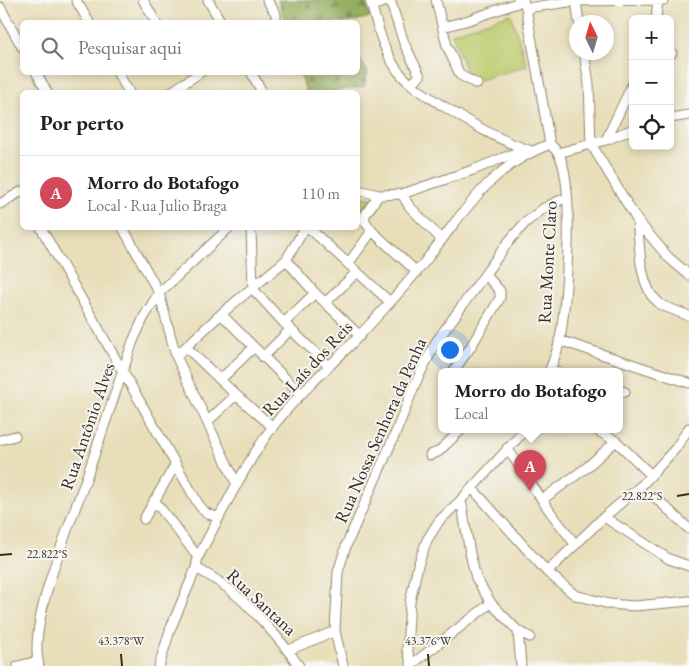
<!DOCTYPE html>
<html lang="pt">
<head>
<meta charset="utf-8">
<style>
	body { margin:0; font-family:"EB Garamond",serif; background:#f2f2f2; color:#222 }
	.controls { position:absolute; right:15px; top:15px; display:grid; overflow:hidden; border-radius:8px; box-shadow:0 2px 8px #0003 }
	.controls button { width:45px; height:45px; display:grid; place-items:center; padding:0; border:0; border-bottom:1px solid #e0e0e0; background:#fff; color:#222; font:25px sans-serif }
	.compass { position:absolute; left:569px; top:15px; width:45px; height:45px; border-radius:50%; background:#fff; box-shadow:0 2px 8px #0003; rotate:355deg }
	.you { position:absolute; left:449px; top:349px; width:18px; height:18px; margin:-12px; border:4px solid #fff; border-radius:50%; background:#1a73e8; box-shadow:0 0 0 8px #1a73e833 }
	.badge { display:grid; place-items:center; width:32px; height:32px; border-radius:50%; background:#d1495b; color:#fff; font-size:16px; font-weight:700 }
	.pin { position:absolute; translate:-50% -41px; filter:drop-shadow(0 1px 2px #0008) }
	.pin::after { content:''; position:absolute; top:26px; width:18px; height:15px; background:inherit; clip-path:polygon(0 0,100% 0,50% 100%) }
	.popup { position:absolute; left:438px; top:368px; width:185px; height:65px; box-sizing:border-box; display:grid; place-content:center; border-radius:8px; background:#fff; filter:drop-shadow(0 1px 4px #0005); font-size:16px; white-space:nowrap; color:#767676 }
	.popup b { font-size:19px; color:#222 }
	.popup::after { content:''; position:absolute; left:50%; top:100%; margin-left:-10px; border:10px solid transparent; border-top-color:#fff }
	.list { margin:0; padding:0; list-style:none }
	h2 { display:flex; justify-content:space-between; align-items:center; height:65px; margin:0; padding:0 20px; font-size:21px }
	h2 small { font-size:16px; font-weight:400; color:#767676 }
	.list li { display:grid; grid-template-columns:32px 1fr auto; gap:15px; align-items:center; box-sizing:border-box; height:75px; padding:0 20px; border-top:1px solid #e0e0e0 }
	.list b { display:block; font-size:19px; white-space:nowrap }
	.list p { margin:0; font-size:16px; white-space:nowrap; color:#767676 }
	.list em { font-size:16px; font-style:normal; color:#767676 }
	.icon { flex:none; width:28px; height:28px; fill:none; stroke:currentColor; stroke-width:2; stroke-linecap:round; stroke-linejoin:round }
	.map { position:relative; flex:none; width:689px; height:666px; overflow:hidden }
	.search { position:absolute; background:#fff; box-shadow:0 2px 8px #0003; left:20px; top:20px; width:340px; height:55px; display:flex; align-items:center; gap:12px; box-sizing:border-box; padding:0 18px; border-radius:8px; color:#767676; font-size:19px }
	.panel { position:absolute; background:#fff; box-shadow:0 2px 8px #0003; left:20px; top:90px; width:340px; height:140px; border-radius:8px }
	.map>svg:first-child { display:block }
	.forest { fill:url(#forest-firs); stroke:#686c3f }
	.park { fill:url(#park-tufts); stroke:#7c7a46 }
	.pitch { fill:#bccb6d; stroke:#7c7a46 }
	.lines { fill:none; stroke-linecap:round; stroke-linejoin:round }
	.street-casing { stroke:#92846c; stroke-width:11 }
	.street { stroke:#fff; stroke-width:9 }
	.ticks { fill:none; stroke:#3b2a1e; stroke-width:2 }
	.labels { text-anchor:middle; dominant-baseline:central; stroke-width:4; stroke-linejoin:round; paint-order:stroke }
	.street-label { font-size:18px; fill:#3b2a1e; stroke:#f6f6f2 }
	.ticks-label { font-size:12px; text-anchor:middle; fill:#3b2a1e; stroke:#f6f6f2; stroke-width:4; stroke-linejoin:round; paint-order:stroke }
</style>
</head>
<body>
<div class="map">
<svg width="689" height="666" viewBox="0 0 689 666">
	<defs>
		<pattern id="forest-firs" width="22" height="20" patternUnits="userSpaceOnUse" patternTransform="scale(1.25)"><rect width="22" height="20" fill="#95af60"/><path d="M5 1l3.5 6h-7zM16 11l3.5 6h-7z" fill="#7b8f4f"/></pattern>
		<pattern id="park-tufts" width="24" height="20" patternUnits="userSpaceOnUse" patternTransform="scale(1.25)"><rect width="24" height="20" fill="#bccb6d"/><path d="M3 7l-1-3M5 7V3M7 7l1-3M15 17l-1-3M17 17v-4M19 17l1-3" fill="none" stroke="#a2ae5e"/></pattern>
	</defs>
	<rect width="100%" height="100%" fill="#f6f6f2"/>
	<filter id="ink" filterUnits="userSpaceOnUse"><feTurbulence type="fractalNoise" baseFrequency=".02" numOctaves="2"/><feDisplacementMap in="SourceGraphic" scale="10" xChannelSelector="R" yChannelSelector="G"/><feConvolveMatrix kernelMatrix="1 2 1 2 8 2 1 2 1" color-interpolation-filters="sRGB"/></filter>
	<filter id="wash" filterUnits="userSpaceOnUse"><feTurbulence type="fractalNoise" baseFrequency=".0096" numOctaves="4" result="noise"/><feDisplacementMap in="SourceGraphic" scale="20" xChannelSelector="R" yChannelSelector="G"/><feGaussianBlur stdDeviation="1.12" result="paint"/><feColorMatrix in="noise" values="0 0 0 0 0 0 0 0 0 0 0 0 0 0 0 0 0 1.4 0 .05"/><feComposite in="paint" operator="in"/></filter>
	<g filter="url(#wash)">
		<rect width="100%" height="100%" fill="#e8deb9"/>
		<path class="forest" d="M278,0H365L370,17L351,22H285Z
			M358,55L368,72L364,87L333,91L330,92H306L300,73L358,72Z"/>
		<path class="park" d="M358,196L375,199L358,219Z"/>
		<path class="pitch" d="M511,14L527,66L470,83L452,33Z"/>
	</g>
	<g filter="url(#ink)">
		<g class="lines">
			<defs>
				<path id="street" d="M76,0L89,22
					M143,0L156,22
					M208,0L221,22
					M267,0L276,14V22
					M370,0C377,24 383,51 398,71C409,85 425,94 440,104C469,122 499,141 532,151
					M436,0L447,46L460,75L477,84
					M523,0L526,8L550,144C553,147 556,150 558,153C576,182 566,303 560,339C558,350 553,362 549,372
					M576,1L579,22
					M372,6L390,0L404,43L420,76L411,84
					M0,7L22,47
					M526,8L576,1L664,0
					M656,19L658,0
					M443,27L469,20L517,3L518,0
					M584,52L589,84L591,144L637,220L641,264L645,281L651,295L661,305L689,316
					M670,53H672
					M36,72L47,92
					M117,72L129,92
					M251,72L262,92
					M171,92L201,72
					M670,118L689,115
					M606,140L633,83
					M558,153L606,140L633,129
					M358,190L379,195L402,194L473,170L525,149
					M402,194L409,206L442,240
					M379,195L365,215L364,220L372,231L417,272
					M0,204L22,191
					M637,220L668,257L689,275
					M41,228L199,505L206,513L219,518
					M123,228L159,293L176,356L237,485
					M251,228L253,289
					M309,228L390,302
					M286,260L315,293L360,336
					M348,264L372,231
					M253,289L284,323L329,366
					M325,303L357,272
					M221,314L301,394
					M284,323L315,293
					M559,340L689,383
					M186,347L236,395L273,427
					M176,356L221,314L286,260L305,228
					M263,357L291,329
					M550,369L560,372
					M453,372L470,348L500,298V291L485,274
					M220,380L253,348
					M619,390L625,392
					M207,422L236,395
					M596,430L616,441L651,475
					M0,440L15,436
					M507,448L551,513L575,544
					M430,455L438,452L461,430
					M472,488L547,572L575,595L609,604L635,606L689,601
					M655,497L689,529
					M543,499L586,468L616,441
					M154,500L198,557
					M461,500L470,553L476,578L491,603L518,631L530,637
					M604,517L669,559L689,566
					M144,519L175,465
					M196,568C205,573 214,578 222,584C247,601 282,641 299,666
					M547,572L604,517L642,485L675,449L689,428
					M518,631L521,666
					M289,650L335,631
					M411,665L491,603
					M18,666L38,661
					M39,666C27,623 71,522 86,479C102,433 117,387 133,341L144,317L159,293L229,228
					M159,666L170,630L196,568L198,557C222,513 244,465 274,425C299,392 332,365 360,335C384,309 409,283 430,255C468,207 490,167 550,144
					M343,666L335,631L338,572L346,546L396,432L415,384L436,342L509,241L525,223L544,208L567,197
					M412,666L407,649L410,602L418,565L427,540L439,521L461,500L525,430"/>
			</defs>
			<use href="#street" class="street-casing"/>
			<use href="#street" class="street"/>
		</g>
	</g>
	<path class="ticks" d="M677,496L689,494M0,555L12,554M121,654L122,666M428,654L429,666"/>
	<g class="labels">
		<g class="street-label">
			<text transform="translate(547 262) rotate(-87)">Rua Monte Claro</text>
			<text transform="translate(307 368) rotate(-47)">Rua Laís dos Reis</text>
			<text transform="translate(87 426) rotate(-71)">Rua Antônio Alves</text>
			<text transform="translate(380 430) rotate(-66)">Rua Nossa Senhora da Penha</text>
			<text transform="translate(262 602) rotate(43)">Rua Santana</text>
		</g>
	</g>
	<g class="ticks-label">
		<text x="642" y="500">22.822°S</text>
		<text x="47" y="558">22.822°S</text>
		<text x="121" y="645">43.378°W</text>
		<text x="428" y="645">43.376°W</text>
	</g>
</svg>
<div class="controls">
<button>+</button>
<button>−</button>
<button><svg class="icon" aria-label="locate" viewBox="0 0 24 24"><circle cx="12" cy="12" r="6"/><path d="M12 2v4M12 18v4M2 12h4M18 12h4"/></svg></button>
</div>
<svg class="compass" viewBox="-18 -18 36 36"><path d="M0-13l5 13h-10z" fill="#e53935"/><path d="M0 13l5-13h-10z" fill="#767676"/></svg>
<div class="you"></div>
<div class="pin badge" style="left:530px;top:491px">A</div>
<div class="popup"><b>Morro do Botafogo</b>Local</div>
<div class="search"><svg class="icon" aria-label="search" viewBox="0 0 24 24"><circle cx="10" cy="10" r="6"/><path d="M15 15l6 6"/></svg>Pesquisar aqui</div>
<section class="panel">
<h2>Por perto<small></small></h2>
<ul class="list">
<li><span class="badge">A</span><div><b>Morro do Botafogo</b><p>Local · Rua Julio Braga</p></div><em>110 m</em></li>
</ul>
</section>
</div>
</body>
</html>
